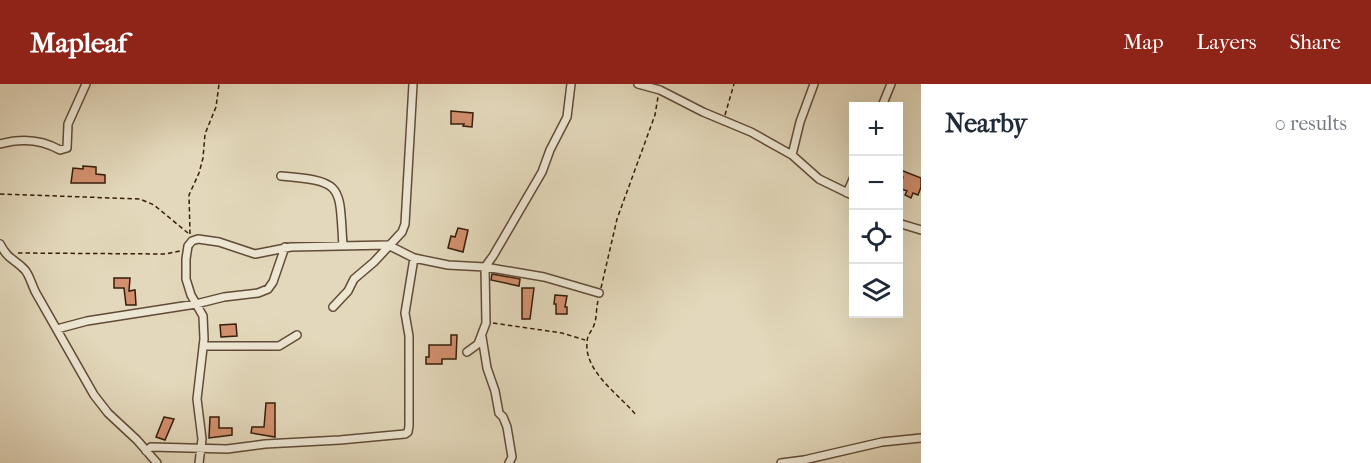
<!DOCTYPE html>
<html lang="en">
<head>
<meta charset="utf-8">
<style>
	body { margin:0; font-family:"IM FELL French Canon",serif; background:#f2f2f3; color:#1f2937 }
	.controls { position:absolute; right:18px; top:18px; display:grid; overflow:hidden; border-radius:0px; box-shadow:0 6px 24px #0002 }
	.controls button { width:54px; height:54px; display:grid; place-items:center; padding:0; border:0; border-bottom:2px solid #e0e1e3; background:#fff; color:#1f2937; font:30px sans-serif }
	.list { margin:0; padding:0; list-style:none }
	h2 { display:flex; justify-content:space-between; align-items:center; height:78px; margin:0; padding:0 24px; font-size:26px }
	h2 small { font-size:20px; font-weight:400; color:#747a83 }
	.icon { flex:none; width:33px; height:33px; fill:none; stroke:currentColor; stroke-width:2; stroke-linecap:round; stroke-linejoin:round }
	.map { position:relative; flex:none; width:921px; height:379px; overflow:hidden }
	header { display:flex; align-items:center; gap:36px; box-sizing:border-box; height:84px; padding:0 30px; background:#8f2418; color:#fff }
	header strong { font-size:28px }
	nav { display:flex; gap:33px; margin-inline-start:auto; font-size:21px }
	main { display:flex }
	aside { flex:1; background:#fff }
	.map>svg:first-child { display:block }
	.building { fill:#d3906e; stroke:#361c09; stroke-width:1.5 }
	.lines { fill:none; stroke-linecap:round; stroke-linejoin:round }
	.street-casing { stroke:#614b36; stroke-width:10 }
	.path { stroke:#361c09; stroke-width:1.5; stroke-dasharray:4.5 3; stroke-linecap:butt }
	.street { stroke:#ede6d3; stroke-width:7 }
</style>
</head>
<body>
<header>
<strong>Mapleaf</strong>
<nav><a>Map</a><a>Layers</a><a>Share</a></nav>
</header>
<main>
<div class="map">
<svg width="921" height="379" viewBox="0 0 921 379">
	<rect width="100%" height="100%" fill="#e3d8bb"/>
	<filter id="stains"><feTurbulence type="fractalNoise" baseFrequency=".00333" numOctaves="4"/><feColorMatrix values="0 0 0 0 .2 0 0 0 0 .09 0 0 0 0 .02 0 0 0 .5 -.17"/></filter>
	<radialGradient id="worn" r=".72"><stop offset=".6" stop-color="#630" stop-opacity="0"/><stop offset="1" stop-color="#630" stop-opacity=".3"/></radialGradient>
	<path class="building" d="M451,27L473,29L472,43L463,42L464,40H451Z
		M83,82L96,83V90L105,91V99H71L73,84L83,85Z
		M898,85L921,94V103L918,111L913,109L911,114L905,111L907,107L899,104L903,93L898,92Z
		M458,144L468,146L463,168L448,164L451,152L455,153Z
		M492,190L520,195L519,202L491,196Z
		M114,194H130L129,207L135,206L136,221H126L124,204H114Z
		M522,204H534L530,235H522Z
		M555,211L567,212L565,223H567V230H556V220H554Z
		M236,240L237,252L221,253L220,241Z
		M451,251H457L456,275H442V280H426V273H429V261H451Z
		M266,319H275V353L251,349L252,343H264Z
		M164,333L174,335L165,356L156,353Z
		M210,333H219V344H232V351L209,354Z"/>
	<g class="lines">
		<defs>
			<path id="street" d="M638,0L660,6L703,28L751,48L792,71L819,95L854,112
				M882,22L891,0
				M0,60C21,54 41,55 60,66L67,64L68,40L86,0
				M792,71L800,38L814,0
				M281,92C345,97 339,102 343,162
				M847,109L854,93
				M898,139L921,146
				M0,160C9,177 14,174 25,186C30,192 32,202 36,209L94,311L108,329L137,356L157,379
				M333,223L348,207L354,195L374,178L402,148L405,140L413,0
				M57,245L87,237L196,220L224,213L258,209L268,205L273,198L285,163
				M482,253L487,284L495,307L499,329L503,333L507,343L512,373L509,379
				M203,262H279L297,251
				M467,268L478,260L486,239L485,183L544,193L599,209
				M146,367L151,363L227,365L265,360L340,356L405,350L408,348L409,342V252L405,229L414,174
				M199,379L202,355L197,315L204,255L203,232L191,211L186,195V175L188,162L192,157L198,155L219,158L255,170L291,163L388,161L414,174L448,181L485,183L493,172L542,88L550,66L567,33L571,0
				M781,379L804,376L882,358L921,354"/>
		</defs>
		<use href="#street" class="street-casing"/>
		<path class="path" d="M725,31L734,0
			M0,110L140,115L154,121L188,149
			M190,150L189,111L199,89L203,74L205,50L216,23L219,0
			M18,169L165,170L180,167
			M601,204L617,135L655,31L658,13
			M598,217C596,224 597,234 594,241C592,247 587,251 587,258C584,288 620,311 636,331
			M493,239L562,249L585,256"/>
		<use href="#street" class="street"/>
	</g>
	<rect width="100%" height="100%" filter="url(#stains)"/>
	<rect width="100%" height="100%" fill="url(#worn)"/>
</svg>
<div class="controls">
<button>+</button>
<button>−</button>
<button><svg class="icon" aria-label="locate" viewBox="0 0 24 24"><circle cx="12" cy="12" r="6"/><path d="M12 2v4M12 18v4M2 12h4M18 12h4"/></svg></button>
<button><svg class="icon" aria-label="layers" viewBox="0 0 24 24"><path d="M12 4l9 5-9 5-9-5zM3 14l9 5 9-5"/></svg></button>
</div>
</div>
<aside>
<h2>Nearby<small>0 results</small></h2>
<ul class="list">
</ul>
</aside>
</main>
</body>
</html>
